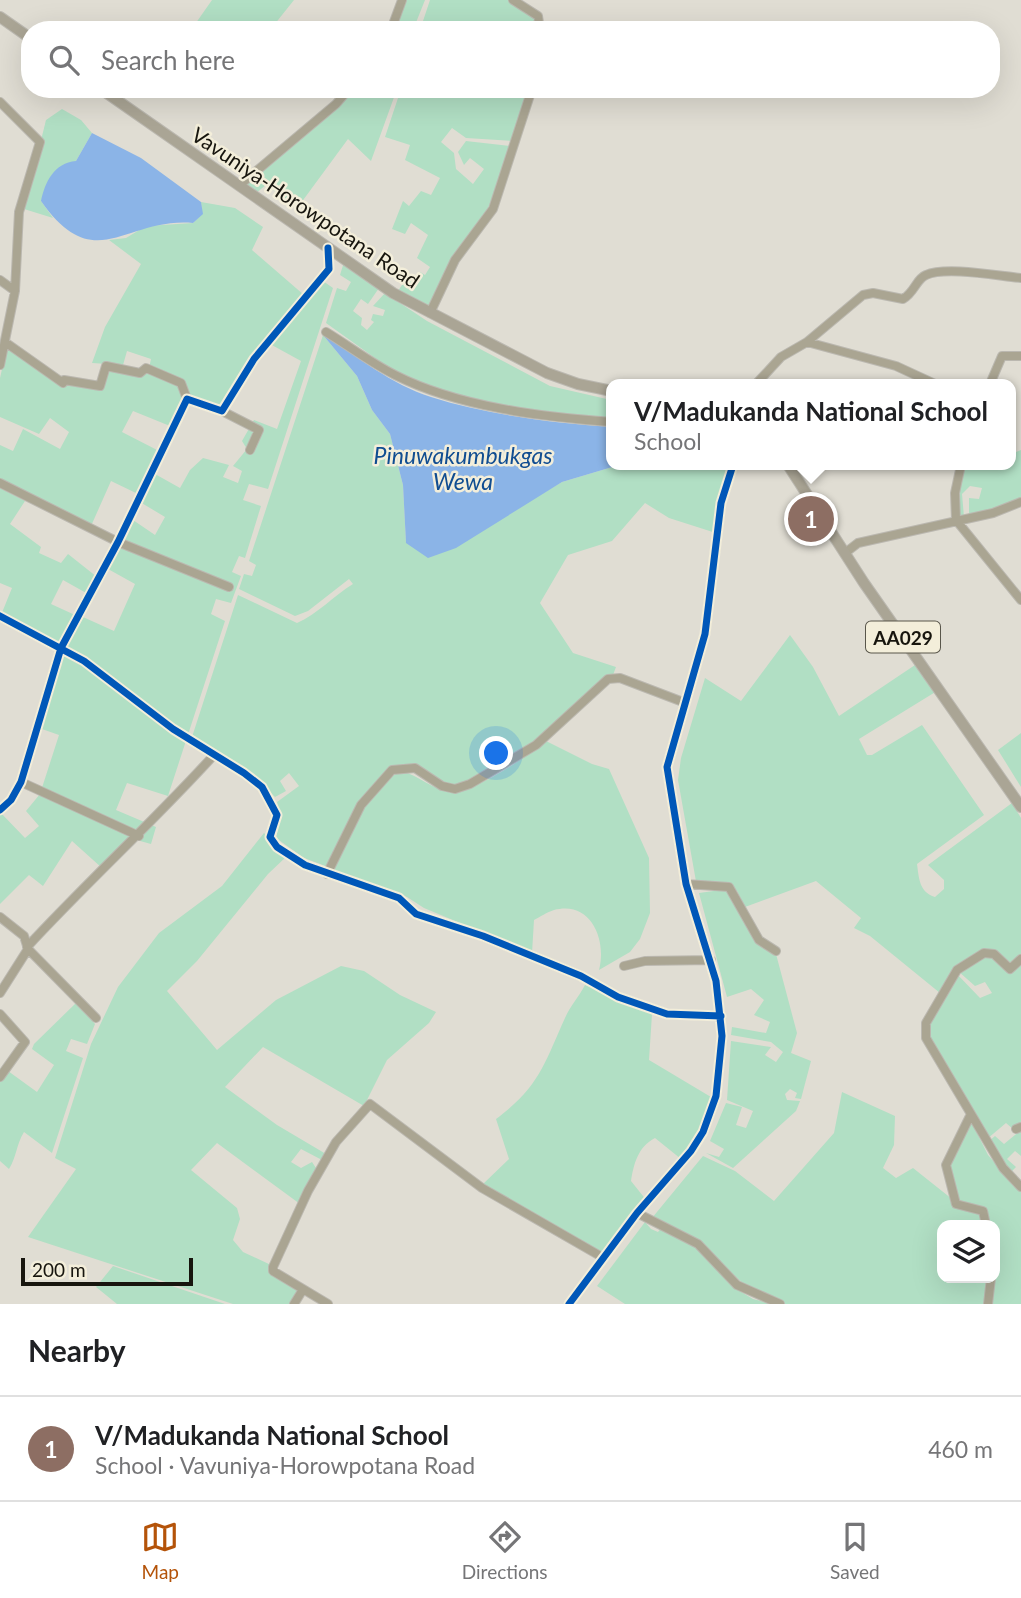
<!DOCTYPE html>
<html lang="en">
<head>
<meta charset="utf-8">
<style>
	body { margin:0; font-family:Lato,sans-serif; background:#f2f2f2; color:#202124 }
	.controls { position:absolute; right:21px; bottom:21px; display:grid; overflow:hidden; border-radius:14px; box-shadow:0 7px 28px #0002 }
	.controls button { width:63px; height:63px; display:grid; place-items:center; padding:0; border:0; border-bottom:2px solid #e0e0e0; background:#fff; color:#202124; font:35px sans-serif }
	.scale { position:absolute; left:21px; bottom:18px; width:172px; box-sizing:border-box; padding-left:7px; border:4px solid #17150e; border-top:0; font-size:19px; line-height:24px; white-space:nowrap; color:#17150e; -webkit-text-stroke:5px #f3eeda; paint-order:stroke }
	.you { position:absolute; left:497px; top:754px; width:24px; height:24px; margin:-18px; border:5px solid #fff; border-radius:50%; background:#1a73e8; box-shadow:0 0 0 10px #1a73e833 }
	.badge { display:grid; place-items:center; width:46px; height:46px; border-radius:50%; background:#b45309; color:#fff; font-size:23px; font-weight:700 }
	.pin { position:absolute; translate:-50% -50%; border:4px solid #fff; box-shadow:0 2px 7px #0006 }
	.popup { position:absolute; left:606px; top:379px; width:410px; height:91px; box-sizing:border-box; display:grid; place-content:center; border-radius:14px; background:#fff; filter:drop-shadow(0 2px 5px #0005); font-size:23px; white-space:nowrap; color:#757577 }
	.popup b { font-size:26px; color:#202124 }
	.popup::after { content:''; position:absolute; left:50%; top:100%; margin-left:-14px; border:14px solid transparent; border-top-color:#fff }
	.list { margin:0; padding:0; list-style:none }
	h2 { display:flex; justify-content:space-between; align-items:center; height:91px; margin:0; padding:0 28px; font-size:30px }
	h2 small { font-size:23px; font-weight:400; color:#757577 }
	.list li { display:grid; grid-template-columns:46px 1fr auto; gap:21px; align-items:center; box-sizing:border-box; height:105px; padding:0 28px; border-top:2px solid #e0e0e0 }
	.list b { display:block; font-size:26px; white-space:nowrap }
	.list p { margin:0; font-size:23px; white-space:nowrap; color:#757577 }
	.list em { font-size:23px; font-style:normal; color:#757577 }
	.icon { flex:none; width:38px; height:38px; fill:none; stroke:currentColor; stroke-width:2; stroke-linecap:round; stroke-linejoin:round }
	.map { position:relative; flex:none; width:1021px; height:1304px; overflow:hidden }
	.search { position:absolute; background:#fff; box-shadow:0 7px 28px #0002; left:21px; right:21px; top:21px; height:77px; display:flex; align-items:center; gap:18px; box-sizing:border-box; padding:0 24px; border-radius:28px; color:#757577; font-size:26px }
	.sheet { height:196px; background:#fff }
	nav { display:flex; justify-content:space-around; align-items:center; box-sizing:border-box; height:98px; border-top:2px solid #e0e0e0; background:#fff; font-size:19px; color:#757577 }
	nav a { display:grid; justify-items:center; gap:4px }
	nav .on { color:#b45309 }
	.map>svg:first-child { display:block }
	.green { fill:#b1dfc4 }
	.water { fill:#8bb4e7 }
	.lines { fill:none; stroke-linecap:round; stroke-linejoin:round }
	.minor-casing { stroke:#bbb8b0; stroke-width:10 }
	.highway-casing { stroke:#bbb8b0; stroke-width:12 }
	.minor { stroke:#aaa592; stroke-width:8 }
	.highway { stroke:#aaa595; stroke-width:10 }
	.cycleway-casing { stroke:#f3eeda; stroke-width:11 }
	.cycleway { stroke:#0057b8; stroke-width:7 }
	.labels { text-anchor:middle; dominant-baseline:central; stroke-width:5; stroke-linejoin:round; paint-order:stroke }
	.shield { fill:#f3eeda; stroke:#59564b; stroke-width:2 }
	.shield-label { font-size:19px; font-weight:bold; fill:#17150e }
	.street-label { font-size:21px; fill:#17150e; stroke:#f3eeda }
	.water-label { font-size:23px; font-style:italic; fill:#104d91; stroke:#f3eeda }
</style>
</head>
<body>
<div class="map">
<svg width="1021" height="1304" viewBox="0 0 1021 1304">
	<rect width="100%" height="100%" fill="#e0ddd3"/>
	<path class="green" d="M212,0H294L270,30H191Z
		M405,0H425L413,30H395Z
		M430,0H512L535,18L538,30H420Z
		M352,89H397L371,161L348,139L298,207L266,185L256,193L244,183Z
		M401,89L432,93L434,89H529L512,141L466,138L452,128L441,142L454,153L456,169L473,184L484,169L470,158L464,165L458,152L466,141L511,146L489,206L474,233L452,259L428,308L398,291L406,279L414,282L420,272L425,275L430,267L417,258L428,235L411,223L405,234L392,229L403,201L409,206L421,191L431,195L440,178L405,160L410,145L385,137Z
		M62,109L81,120L92,133L76,161L41,201L53,218L24,209L46,120Z
		M201,202L235,208L263,227L252,250L304,295L323,281L333,288L268,489L249,484L243,500L261,506L245,558L239,556L232,572L241,576L231,603L216,599L211,614L225,621L168,796L127,783L116,810L156,827L151,844L133,839L102,868L72,841L43,886L29,875L0,904V812L25,838L39,826L26,811L40,794L59,735L39,728L65,646L83,617L114,631L135,584L108,569L133,520L155,535L165,517L140,502L155,474L180,488L190,470L203,458L229,465L223,477L238,483L242,471L233,466L247,449L242,441L254,420L277,429L301,361L270,344L227,408L187,395L170,426L133,411L122,432L159,451L138,494L111,481L91,526L0,480V445L13,451L23,429L60,449L69,432L50,418L39,434L0,417V378L7,347L64,387L66,382L102,389L109,368L140,377L148,373L151,359L127,351L123,365L92,363L105,327L141,264L109,240L126,238L146,226L193,223L202,214Z
		M344,262L379,288L368,304L361,299L353,311L362,318L361,325L367,330L374,322L371,320L373,314L383,316L385,310L373,306L385,293L427,321L550,386L611,400V420L552,416L434,389L396,373L326,323L337,288L346,291L351,282L340,275Z
		M323,335L357,376L372,410L390,434L403,485L406,543L509,513L562,482L619,465H738L724,500L719,534L669,518L645,503L612,541L568,555L540,603L573,653L616,667L613,675L535,744L468,783L445,785L422,770L391,768L360,802L328,867L304,858L276,838L281,816L277,802L299,786L289,773L280,781L286,791L275,797L248,770L192,737L238,595L297,623C318,614 333,596 353,584L349,579L308,611L295,616L239,589L244,574L252,576L256,565L249,561Z
		M1021,450V500L996,510L969,515V498L979,499L982,488L970,486L962,494L964,517L956,519L957,488L963,465H1010L1011,454Z
		M0,488L25,501L10,524L41,547L39,553L61,563L68,554L97,577L88,594L63,580L51,604L75,615L58,645L1,615L12,588L0,583Z
		M790,635L813,667L839,716L918,663L937,691L859,739L867,755H872L922,725L984,815L917,864C919,878 919,892 935,897L944,889V880L928,865L1012,803L1021,818V954L1009,964L989,949C965,955 952,973 940,993L870,936L854,928L861,918L816,881L745,907L737,891L728,884L697,887L678,780L681,758L705,678L741,701Z
		M1021,733V787L998,750Z
		M544,740L592,764L609,769L649,858L650,913L640,939L630,952L599,970C607,940 591,900 554,910C547,912 540,917 534,920L532,953L424,908L407,897L331,871C353,838 363,788 402,771C418,776 432,788 448,792C468,796 531,756 544,740Z
		M264,833L287,856L268,874L197,961L167,991L217,1050L276,1000L341,966L364,971L400,995L436,1012L429,1023L387,1060L364,1106L263,1047L225,1087L277,1125L326,1154L322,1160L301,1149L291,1162L301,1168L312,1162L318,1171L300,1204L217,1143L191,1170L237,1208L240,1219L233,1240L243,1252L271,1265L300,1291L292,1304H233L28,1237L76,1169L55,1158L91,1044L118,987L159,933L222,886Z
		M728,889L758,941L776,954L797,1033L791,1053L811,1061L801,1099L795,1098L797,1093L790,1089L785,1094L787,1100L800,1101L796,1111L733,1168L706,1153L719,1157L724,1149L710,1141L726,1103L742,1107L736,1125L746,1128L753,1111L727,1100L731,1041L771,1047L765,1055L776,1062L783,1052L771,1042L731,1035L732,1027L766,1033L770,1022L754,1015L764,1000L751,989L727,997L699,893Z
		M985,955L993,956L1012,972L1021,964V1124L1013,1129L1006,1123L987,1139L929,1039V1023L956,973L980,998L992,993L985,982L975,986L958,971Z
		M585,985L652,1014L649,1060L716,1100L709,1130L686,1163L655,1138C638,1147 634,1163 631,1181L647,1201L606,1257L483,1184L509,1159L496,1119C540,1086 544,1064 565,1018C570,1006 579,997 585,985Z
		M77,1002L95,1024L87,1044L71,1039L66,1051L83,1058L52,1153L24,1132C16,1145 17,1156 9,1169L0,1161V1082L8,1071L37,1092L54,1065L32,1049L34,1044Z
		M842,1092L895,1116L894,1145L883,1168L896,1178L913,1168L952,1199L981,1213L984,1225H942V1278H988L984,1304H782L778,1298L747,1287L710,1253L661,1220L652,1218L703,1156L735,1171L774,1201L834,1133Z
		M971,1121L988,1155L1021,1192V1304H991L995,1277V1225H989L985,1208L959,1202L950,1165Z
		M1021,1130V1156L1015,1151L1007,1159L1016,1167L1010,1173L988,1142L995,1136L1004,1144Z
		M645,1222L651,1229L658,1232L662,1227L698,1245L733,1287L753,1299L773,1304H625L597,1286Z
		M113,1266L225,1304H117L96,1287Z"/>
	<path class="water" d="M92,133L141,158L201,202L203,214L193,223C125,217 95,278 41,201C45,182 54,163 76,161Z
		M323,335C357,356 392,385 431,397C488,415 552,423 611,427L612,465H619L562,482L456,548L428,558L406,543L403,485L390,434L372,410L357,376Z"/>
	<g class="lines">
		<defs>
			<path id="minor" d="M513,0L538,16L540,30
				M391,30L402,0
				M0,102L40,142L19,212L15,291L0,365
				M241,184L336,104L349,89
				M0,280L15,291
				M430,313L455,260L493,209L532,89
				M326,332C349,346 371,363 395,375C458,407 543,417 612,422
				M5,342L63,383L64,380L100,386L106,366L140,373L146,368L181,383L187,399
				M807,342L896,366L935,384
				M756,384L781,357L807,342L863,295L873,293L903,299C915,292 916,279 926,275C946,266 998,276 1021,278
				M990,384L1002,356H1021
				M222,411L259,430L250,450
				M961,465L955,493L956,520L1021,600
				M0,483L118,542L229,587
				M845,553L858,543L993,513L1021,502
				M0,616L84,661L173,729L244,773L262,787L277,815L270,837L277,847L305,865L399,898L416,914L483,936L581,976L618,997L667,1014L721,1016
				M21,782L139,836
				M0,810L11,800L21,782L61,648L118,542L187,399L222,411L254,359L329,269L328,248
				M327,874L361,805L392,770L415,768L442,786L455,789L470,784L536,745L608,679L620,678L683,702
				M686,884L729,887L759,940L776,951
				M0,917L24,936L28,949L0,993
				M27,947C88,881 153,822 213,756
				M28,949L96,1018
				M1021,959L1010,969L994,954L984,953L957,970L926,1023V1038L1003,1168L1021,1187
				M624,966L645,961L711,960
				M0,1014L25,1042L0,1077
				M970,1116L946,1165L956,1204L983,1211L986,1225
				M1016,1129L1021,1127
				M637,1213L698,1244L737,1285L780,1304
				M294,1304L302,1291
				M328,1304L273,1271V1267L308,1191L336,1142L370,1104L482,1188L602,1257
				M569,1304L637,1213L691,1151L703,1132L716,1096L722,1036L716,981L686,884L667,767L705,634L721,503L733,465
				M988,1304L991,1278"/>
			<path id="highway" d="M0,17L30,38
				M101,89L393,293L547,373L578,384L612,391
				M788,465L864,583L1021,807"/>
		</defs>
		<use href="#minor" class="minor-casing"/>
		<use href="#highway" class="highway-casing"/>
		<use href="#minor" class="minor"/>
		<use href="#highway" class="highway"/>
		<defs>
			<path id="cycleway" d="M0,616L84,661L173,729L244,773L262,787L277,815L270,837L277,847L305,865L399,898L416,914L483,936L581,976L618,997L667,1014L721,1016
				M0,810L11,800L21,782L61,648L118,542L187,399L222,411L254,359L329,269L328,248
				M569,1304L637,1213L691,1151L703,1132L716,1096L722,1036L716,981L686,884L667,767L705,634L721,503L733,465"/>
		</defs>
		<use href="#cycleway" class="cycleway-casing"/>
		<use href="#cycleway" class="cycleway"/>
	</g>
	<g class="labels">
		<rect class="shield" x="866" y="621.5" width="74" height="31" rx="5"/>
		<g class="shield-label">
			<text x="903" y="637">AA029</text>
		</g>
		<g class="street-label">
			<text transform="translate(306 207) rotate(34)">Vavuniya-Horowpotana Road</text>
		</g>
		<g class="water-label">
			<text x="463" y="455">Pinuwakumbukgas<tspan x="463" dy="26">Wewa</tspan></text>
		</g>
	</g>
</svg>
<div class="controls">
<button><svg class="icon" aria-label="layers" viewBox="0 0 24 24"><path d="M12 4l9 5-9 5-9-5zM3 14l9 5 9-5"/></svg></button>
</div>
<div class="scale">200 m</div>
<div class="you"></div>
<div class="pin badge" style="left:811px;top:519px;background:#8d6e63">1</div>
<div class="popup"><b>V/Madukanda National School</b>School</div>
<div class="search"><svg class="icon" aria-label="search" viewBox="0 0 24 24"><circle cx="10" cy="10" r="6"/><path d="M15 15l6 6"/></svg>Search here</div>
</div>
<section class="sheet">
<h2>Nearby<small></small></h2>
<ul class="list">
<li><span class="badge" style="background:#8d6e63">1</span><div><b>V/Madukanda National School</b><p>School · Vavuniya-Horowpotana Road</p></div><em>460 m</em></li>
</ul>
</section>
<nav>
<a class="on"><svg class="icon" aria-label="map" viewBox="0 0 24 24"><path d="M3 6l6-2 6 2 6-2v14l-6 2-6-2-6 2zM9 4v14M15 6v14"/></svg>Map</a>
<a><svg class="icon" aria-label="directions" viewBox="0 0 24 24"><path d="M12 3l9 9-9 9-9-9zM9 14v-3h6M13 9l2 2-2 2"/></svg>Directions</a>
<a><svg class="icon" aria-label="saved" viewBox="0 0 24 24"><path d="M7 4h10v16l-5-4-5 4z"/></svg>Saved</a>
</nav>
</body>
</html>
